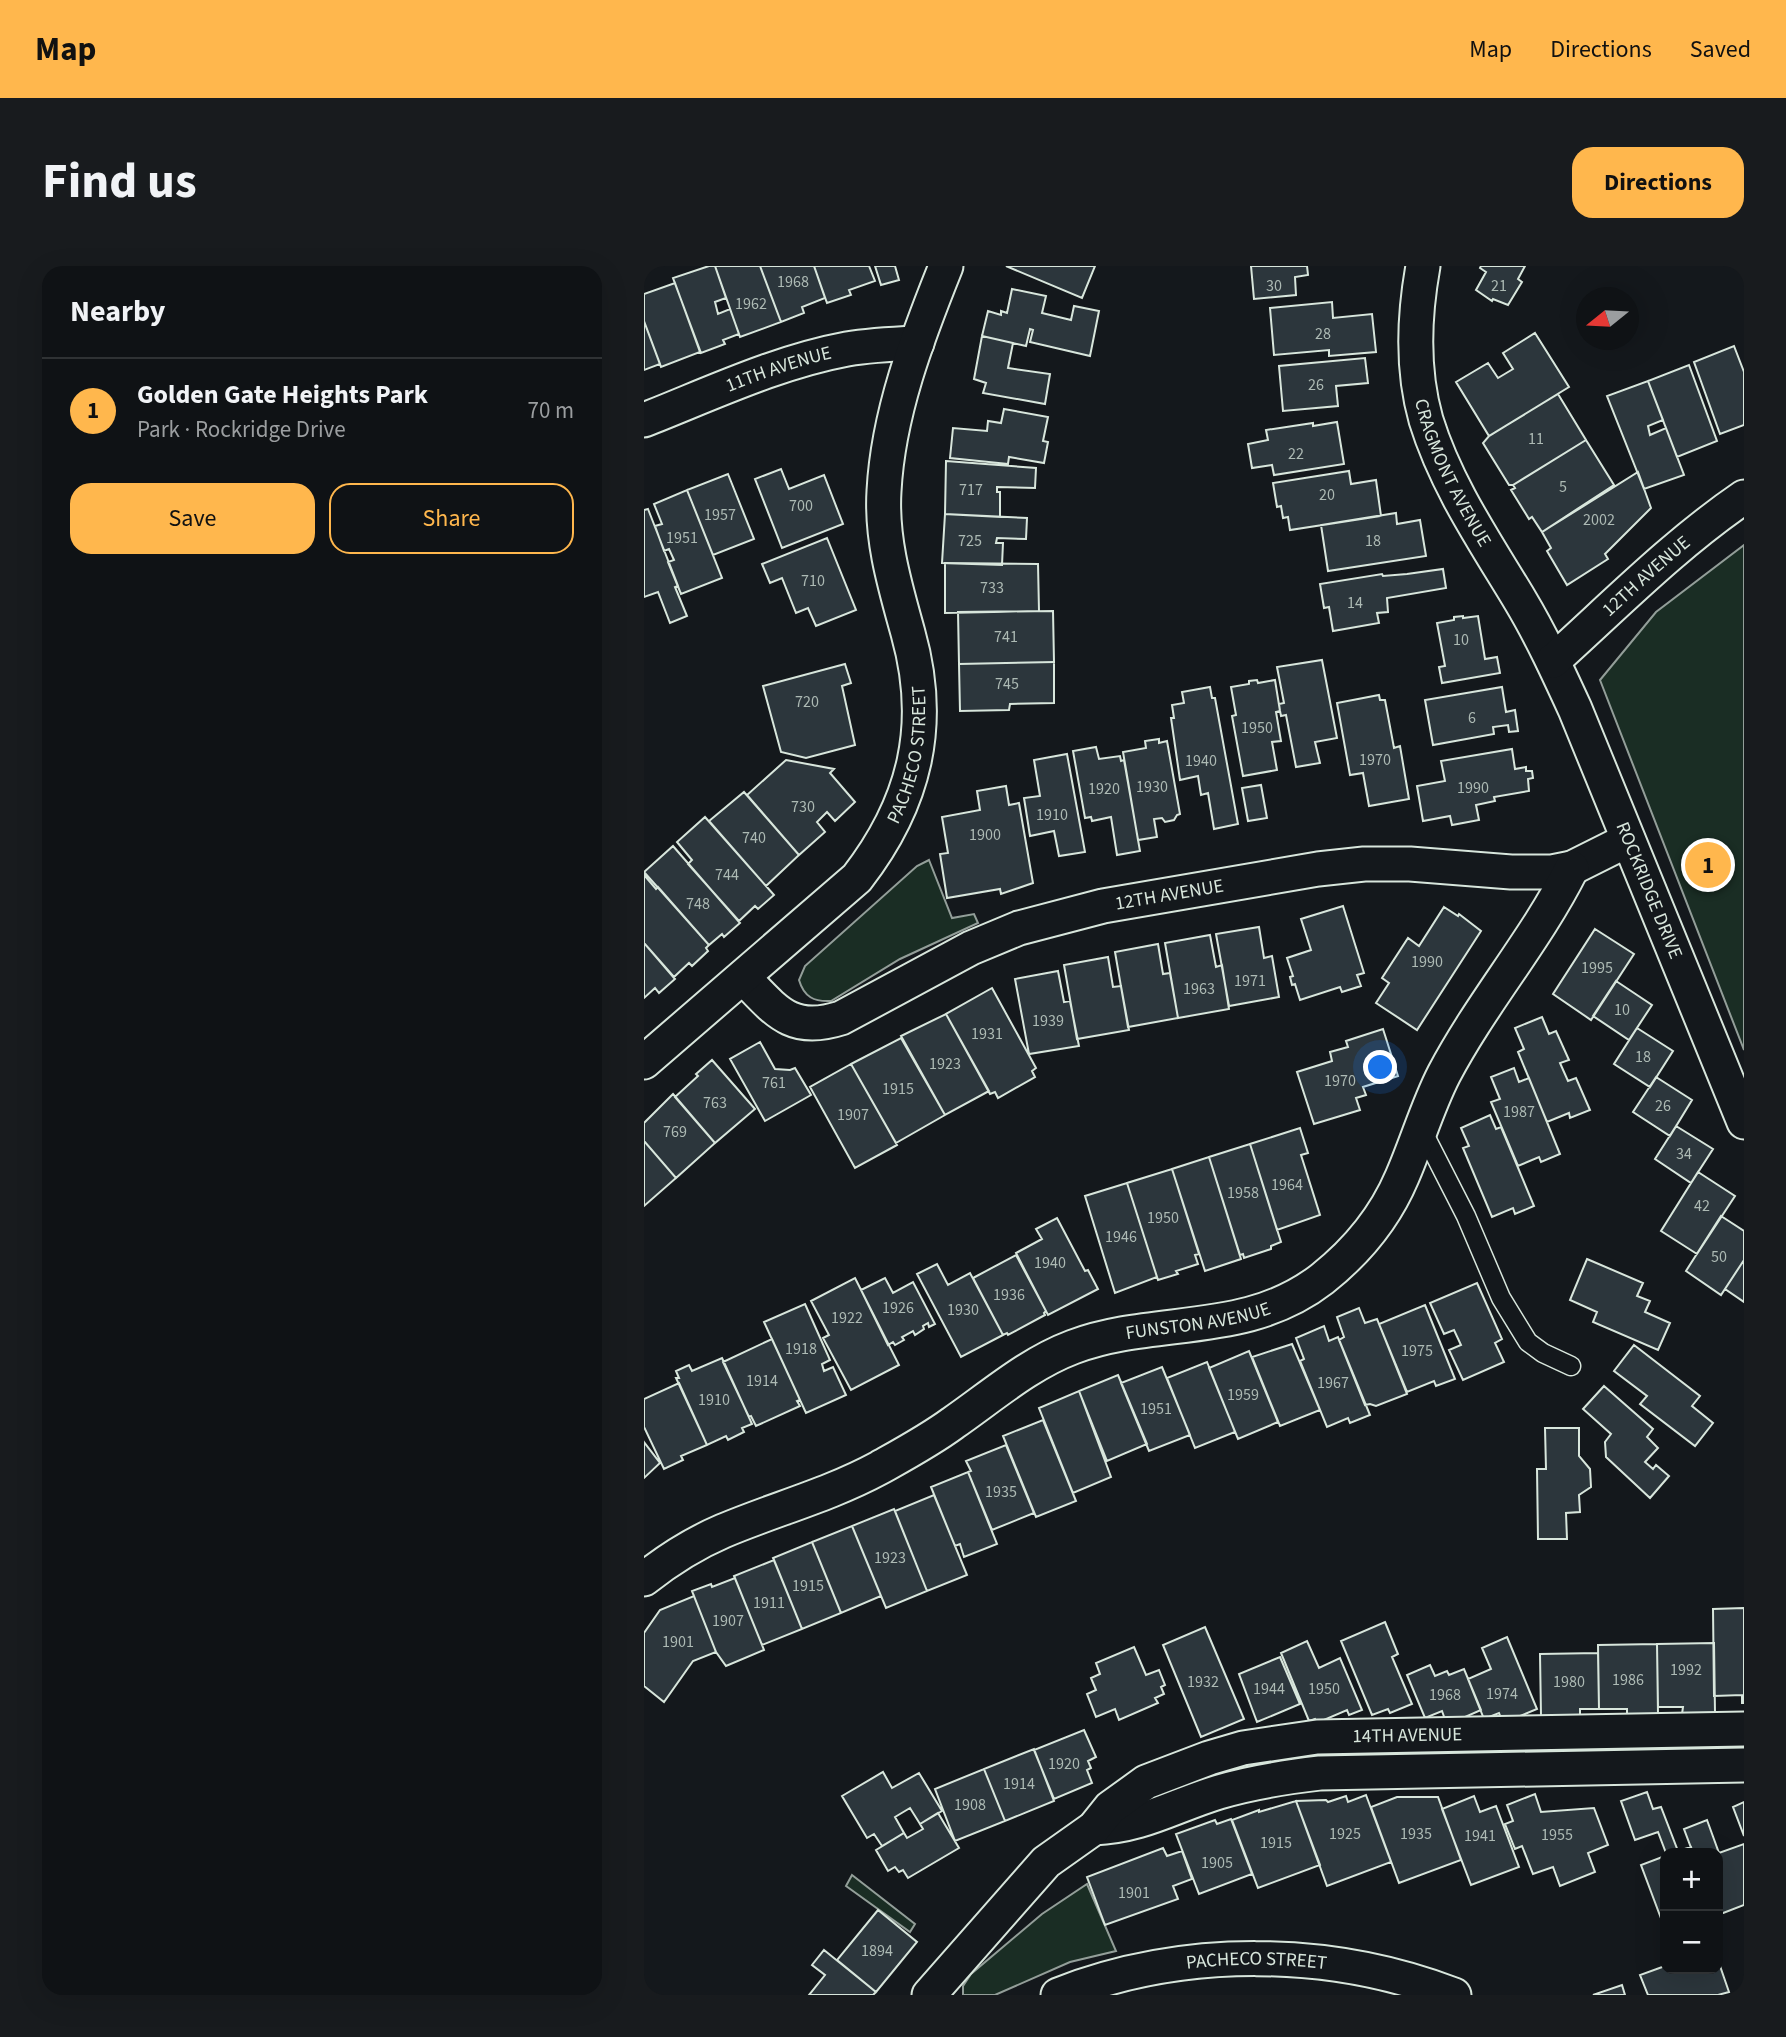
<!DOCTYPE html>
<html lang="en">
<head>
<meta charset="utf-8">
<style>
	body { margin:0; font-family:"Source Sans 3",sans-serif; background:#181b1e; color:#f1f3f6 }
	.controls { position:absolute; right:21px; bottom:21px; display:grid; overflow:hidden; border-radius:14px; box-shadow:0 7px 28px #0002 }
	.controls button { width:63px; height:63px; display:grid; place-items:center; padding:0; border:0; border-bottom:2px solid #2f3234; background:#0f1215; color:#f1f3f6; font:35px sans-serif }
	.compass { position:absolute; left:932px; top:21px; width:63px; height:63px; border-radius:50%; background:#0f1215; box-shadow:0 7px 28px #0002; rotate:252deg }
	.you { position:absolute; left:737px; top:802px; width:24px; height:24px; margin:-18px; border:5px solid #fff; border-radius:50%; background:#1a73e8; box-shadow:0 0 0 10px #1a73e833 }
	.badge { display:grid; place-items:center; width:46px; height:46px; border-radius:50%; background:#ffb74d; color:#111; font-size:23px; font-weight:700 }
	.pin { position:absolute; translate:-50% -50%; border:4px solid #fff; box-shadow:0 2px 7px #0006 }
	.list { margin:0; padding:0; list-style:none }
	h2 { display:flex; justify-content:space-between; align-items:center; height:91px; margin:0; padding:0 28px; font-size:30px }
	h2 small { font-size:23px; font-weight:400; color:#9b9ea0 }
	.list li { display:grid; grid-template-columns:46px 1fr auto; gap:21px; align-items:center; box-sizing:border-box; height:105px; padding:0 28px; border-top:2px solid #2f3234 }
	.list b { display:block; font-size:26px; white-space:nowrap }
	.list p { margin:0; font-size:23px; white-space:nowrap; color:#9b9ea0 }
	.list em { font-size:23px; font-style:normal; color:#9b9ea0 }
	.actions { display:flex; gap:14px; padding:21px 28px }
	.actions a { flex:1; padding:16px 0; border:2px solid #ffb74d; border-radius:21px; text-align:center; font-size:24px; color:#ffb74d }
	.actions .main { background:#ffb74d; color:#111 }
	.map { position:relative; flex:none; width:1100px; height:1729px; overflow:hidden; border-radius:21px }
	header { display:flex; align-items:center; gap:42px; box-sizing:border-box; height:98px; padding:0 35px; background:#ffb74d; color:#111 }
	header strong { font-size:33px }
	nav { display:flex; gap:38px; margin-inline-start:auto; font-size:24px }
	.intro { display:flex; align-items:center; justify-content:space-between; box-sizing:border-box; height:168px; padding:0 42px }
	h1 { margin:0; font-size:49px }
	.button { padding:18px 32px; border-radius:21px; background:#ffb74d; color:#111; font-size:24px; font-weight:700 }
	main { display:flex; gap:42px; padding:0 42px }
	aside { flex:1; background:#0f1215; border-radius:21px; box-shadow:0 7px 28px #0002 }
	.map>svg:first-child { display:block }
	.green { fill:#1a2d24; stroke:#939e99; stroke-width:2 }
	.building { fill:#2c363c; stroke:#d8e6dc; stroke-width:2 }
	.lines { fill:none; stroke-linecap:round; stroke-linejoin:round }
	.lane-casing { stroke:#d8e6dc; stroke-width:21 }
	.street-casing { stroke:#d8e6dc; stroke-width:37 }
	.lane { stroke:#14181c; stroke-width:18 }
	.street { stroke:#14181c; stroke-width:33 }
	.labels { text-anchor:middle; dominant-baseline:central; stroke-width:5; stroke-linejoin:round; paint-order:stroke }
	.number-label { font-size:16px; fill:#adbab4 }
	.street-label { font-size:19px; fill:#d8e6dc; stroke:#14181c }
</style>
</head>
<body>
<header>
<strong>Map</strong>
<nav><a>Map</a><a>Directions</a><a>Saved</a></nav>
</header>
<div class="intro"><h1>Find us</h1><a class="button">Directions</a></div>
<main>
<aside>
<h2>Nearby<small></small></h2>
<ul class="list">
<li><span class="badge">1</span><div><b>Golden Gate Heights Park</b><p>Park · Rockridge Drive</p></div><em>70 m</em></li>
</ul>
<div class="actions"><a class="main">Save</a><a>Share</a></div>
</aside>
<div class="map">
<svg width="1100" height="1729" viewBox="0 0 1100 1729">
	<rect width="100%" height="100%" fill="#14181c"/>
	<path class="green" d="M1100,279V784L956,414L1012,346Z
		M285,594L308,652L330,648L334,657L256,693L187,735C170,736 160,731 155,714L161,700L273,600Z
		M208,1609L271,1658L266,1666L202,1620Z
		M443,1618L472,1685L426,1696L351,1729H319V1720L327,1708L398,1648Z"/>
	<path class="building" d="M65,0H71L82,32L71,36L74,48L86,43L95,68L79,74L81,78L57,87L29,12Z
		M71,0H116L137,56L96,71Z
		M116,0H170L181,32L158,41L160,47L137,56Z
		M170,0H225L231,15L205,24L207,29L183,37Z
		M231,0H251L255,14L237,19Z
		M362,0H451L438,32Z
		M607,0H663L664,9L651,11L652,29L610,33Z
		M837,0H881L874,13L878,16L864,39L849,33L848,35L832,24L842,6L836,2Z
		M31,17L56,86L17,101L0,55V28Z
		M368,23L402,30L398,47L427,54L430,40L455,45L446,90L386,76L389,64L386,63L382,80L338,70L344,45L357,49V45L363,47Z
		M688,36L689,52L728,48L732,86L685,90V84L630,89L626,42Z
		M0,55L16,98L0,104Z
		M891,67L925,121L845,170L812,116L844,97L854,112L869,103L859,87Z
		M338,70L369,77L364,102L406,108L401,138L339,127L342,117L330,113Z
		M1090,80L1100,106V159L1076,168L1050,96Z
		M721,92L724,117L692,120L694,140L639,145L635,100Z
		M1045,99L1073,175L1033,191L1004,115Z
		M1004,115L1019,154L1004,160L1006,169L1022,162L1040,209L1000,223L963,130Z
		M914,128L942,174L869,219H865L839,177L845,170Z
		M360,143L404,151L399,175L404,176L400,197L365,191L364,198L306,192L309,162L343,165L344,155L357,157Z
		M693,156L700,198L630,209L628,199L608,202L604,178L624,174L622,164L669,157V160Z
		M942,174L970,219L898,266L888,251L885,253L867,224L871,222L869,219Z
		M302,195L392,202L391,222L353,221V226H356V251L301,248Z
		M137,203L145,223L180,209L199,258L138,282L111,213Z
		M705,205L707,218L732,214L737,250L646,264L644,251L639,252L637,240L633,241L629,217Z
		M994,206L1007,242L961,288L964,293L923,319L903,285L907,282L898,266Z
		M84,208L110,273L69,289L43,224Z
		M43,224L78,312L37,328L24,296L30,294L25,283L20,285L11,260L18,258L10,238Z
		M4,243L34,320L31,321L43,350L26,357L14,326L0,331V244Z
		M752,247L753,258L776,254L782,290L684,305L677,259Z
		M301,248L383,252L382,273L353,272L352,277H359L358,299L298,297Z
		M183,272L212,344L172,360L164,342L152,347L138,312L126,317L118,298Z
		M301,297L394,298L395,345L301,347Z
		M799,303L802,322L743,332L744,346L733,347L735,357L689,365L685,341L680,342L676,318L738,308L739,310L763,308Z
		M409,345L410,396L315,398L314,346Z
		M819,350V352L834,350L841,393L853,391L856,407L798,417L795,401L801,400L793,357L810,354V351Z
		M678,394L693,472L671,476L676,497L652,501L642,449L637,450L636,445L635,438L640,437L633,401Z
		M410,396V437L366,438L365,444L316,445L315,398Z
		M201,398L207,417L198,420L211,479L162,492L137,486L119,420Z
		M613,414L614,417L631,414L636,445L632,446L637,475L628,476L633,504L599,510L588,450L592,449L587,421L605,418V415Z
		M566,421L568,432H571L594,558L570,563L564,527L557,529L554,510L536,514L527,452H530L528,439L540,437L538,426Z
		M858,421L862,446L871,444L874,465L865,466L864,459L849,461L850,468L789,479L781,434Z
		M735,429L736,434H741L750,482L756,480L765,533L725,540L719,507L706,509L693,437Z
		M515,473V477L523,475L536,548L533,549L530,554L521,556L518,552L510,553L513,571L494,574L479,486L502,482L501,475Z
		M452,481L455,493L476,490L477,495L480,494L496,585L473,589L467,551L448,555L447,551L441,552L429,485Z
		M868,483L871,503L882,501V505H888L889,512L884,513L885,525L850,531L851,535L832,539L835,554L808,559L806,550L779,555L773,520L801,515L797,495Z
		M423,488L441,586L415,590L410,565L386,570L380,532L396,530L390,494Z
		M142,494L190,503L186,507L211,536L191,555L183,546L173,556L181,566L155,589L103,529Z
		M617,519L623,552L604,555L598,522Z
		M362,520L365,539L375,537L389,617L357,628L356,623L303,632L296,588L304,587L298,551L336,544L333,525Z
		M100,526L155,589L122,620L65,555Z
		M61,551L130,629L114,643L111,640L95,655L44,598L48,594L33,576Z
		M29,580L96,657L80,671L78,668L65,679L0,606Z
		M0,609L12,623L14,621L65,679L62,682L64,685L48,700L45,697L30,711L0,677Z
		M699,640L720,707L713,709L717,720L698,726L696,721L656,734L651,718L648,719L646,711L649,710L643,692L667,684L657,653Z
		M800,641L814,650L815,648L837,665L773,764L732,737L745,717L738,712L764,672L775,680Z
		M615,661L620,692L628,690L635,731L585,740L572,668Z
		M951,663L990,688L947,754L909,728Z
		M566,669L572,701L578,699L585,743L534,752L521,677Z
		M0,677L31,713L15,727L11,722L0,732Z
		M514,678L519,708L526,707L534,752L484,761L471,686Z
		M464,691L469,721L477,720L485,764L433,773L420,699Z
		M414,705L420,736L426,735L435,780L385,788L371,713Z
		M972,715L1008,739L985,774L949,750Z
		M348,722L392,802L388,805L391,811L354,832L351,826L346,828L302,748Z
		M302,748L345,825L301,849L257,770Z
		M898,751L905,768L912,765L925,794L916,797L924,815L932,812L946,844L926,852L925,847L903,856L874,786L880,783L871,762Z
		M993,762L1029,785L1006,821L970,798Z
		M739,763L754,810L719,821L722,829L712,832L716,844L670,858L653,806L688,795L686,786L704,781L702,775Z
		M257,772L301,849L252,877L207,798Z
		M116,776L131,803L146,804L151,802L167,829L121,855L86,793Z
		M68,794L111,843L71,877L31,831L54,810L52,808Z
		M207,798L253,879L211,902L166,821Z
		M870,802L875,816L885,812L916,888L897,896L895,891L874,900L847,836L856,833L847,811Z
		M1012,811L1048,834L1026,870L989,846Z
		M29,828L71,877L32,912L0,875V857Z
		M846,849L852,863L857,861L890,940L871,948L869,942L848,951L819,882L825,880L817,862Z
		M1032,860L1069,883L1047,917L1011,893Z
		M656,862L664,887L657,889L676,949L633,964L606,878Z
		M0,875L32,912L0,940Z
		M606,878L637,976L627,980V983L600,992L599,988L596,989L565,891Z
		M565,891L597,993L561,1005L528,903Z
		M528,903L555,988L551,989L554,998L532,1005L534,1008L514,1014L483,917Z
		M1054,906L1091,930L1053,988L1017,965Z
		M483,917L513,1011L471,1027L441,930Z
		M1077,950L1100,965V994L1077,1029L1042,1005Z
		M413,952L441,1005L444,1004L454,1023L404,1049L372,987L398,973L392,963Z
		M372,989L402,1045L400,1047L401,1049L364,1069L363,1067L359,1069L329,1012Z
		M943,993L999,1017L993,1030L1006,1035L1001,1046L1026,1057L1014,1084L949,1056L953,1046L926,1034Z
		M1100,994V1036L1081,1023Z
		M293,998L304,1019L326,1007L359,1069L317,1091L273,1008Z
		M211,1012L255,1099L207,1124L179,1072L185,1069L167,1035Z
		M241,1012L249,1027L269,1016L291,1058L285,1061L284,1057L279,1060L280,1063L271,1069L269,1065L258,1071L260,1074L251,1079L249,1076L244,1079L217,1024Z
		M833,1017L858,1073L851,1077L860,1096L819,1114L805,1084L817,1079L810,1064L800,1068L786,1037Z
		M161,1038L186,1094L178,1098L180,1105L189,1101L202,1129L162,1147L120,1056Z
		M781,1039L811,1113L792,1120L790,1115L763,1126L735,1058Z
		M715,1042L721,1057L733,1053L763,1128L732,1140L726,1138L721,1139L695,1074L700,1071L693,1051Z
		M680,1060L685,1075L694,1071L726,1149L706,1157L704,1152L683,1161L656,1095L660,1093L652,1072Z
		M128,1073L156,1134L153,1135L156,1140L112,1160L107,1150L105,1151L79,1096Z
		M648,1078L676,1144L636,1160L608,1091Z
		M990,1079L1056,1130L1048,1140L1069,1157L1051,1180L996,1138L1003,1130L970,1105Z
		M605,1085L634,1156L594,1173L565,1102Z
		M78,1092L108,1158L98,1162L100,1166L84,1174L82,1170L63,1179L32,1112H35L32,1105L45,1099L48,1105Z
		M563,1096L591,1166L551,1182L523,1112Z
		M518,1101L546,1169L505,1185L477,1117Z
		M474,1109L503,1178L463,1195L435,1125Z
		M35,1117L63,1179L37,1190L39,1194L20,1203L0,1161V1133Z
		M960,1120L1009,1163L1003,1171L1014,1182L1001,1196L1009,1203L1012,1199L1025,1210L1006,1232L962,1191L961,1176L967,1168L939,1143Z
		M435,1125L467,1211L429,1227L395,1142Z
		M399,1154L432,1235L392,1251L359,1170Z
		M901,1162H935V1190L946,1203L947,1221L935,1229L936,1246L922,1247L923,1273H894L893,1203H902Z
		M0,1176L16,1197L0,1212Z
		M362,1179L390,1247L348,1264L324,1206L327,1205L322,1195Z
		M324,1206L353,1278L320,1291L316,1278L311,1280L287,1221Z
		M290,1229L323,1309L283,1325L251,1245Z
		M250,1243L283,1325L242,1342L208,1260Z
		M208,1260L237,1330L197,1347L168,1276Z
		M168,1276L197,1347L158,1363L129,1292Z
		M130,1294L158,1363L118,1379L90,1310Z
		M91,1312L120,1384L82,1400L72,1386L48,1325L67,1318L68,1321Z
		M50,1330L72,1386L49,1395L20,1436L0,1420V1367L16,1344Z
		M1100,1342V1437H1098V1429L1070,1430L1069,1343Z
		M741,1356L754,1388L748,1391L768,1438L746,1447L744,1443L728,1449L697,1375Z
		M561,1361L600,1453L557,1471L519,1379Z
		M863,1371L893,1443L859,1457L855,1447L840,1453L824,1413L847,1403L838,1382Z
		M663,1375L675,1402L696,1392L718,1444L705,1449L703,1444L673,1457L671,1453L665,1455L637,1387Z
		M1070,1377L1071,1447L1038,1448L1039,1441H1014L1013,1378Z
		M1013,1378L1014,1448L983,1449V1443H955L954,1379Z
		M490,1381L502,1409L515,1404L521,1419L517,1421L520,1428L511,1432L514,1437L475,1454L471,1443L452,1451L443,1428L452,1424L447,1412L456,1408L452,1397Z
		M954,1387L955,1443H936V1450H897L896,1388Z
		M636,1391L656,1438L613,1456L595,1408Z
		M786,1399L791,1410L803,1405L805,1409L820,1403L837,1444L803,1459L798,1445L781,1452L763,1409Z
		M440,1464L452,1491L444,1495L447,1502L443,1504L448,1517L410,1533L390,1484Z
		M390,1483L410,1535L361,1555L340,1503Z
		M340,1503L361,1555L311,1575L291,1523Z
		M239,1506L248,1522L275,1507L298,1545L276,1558L266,1542L251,1551L260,1567L238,1580L230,1568L223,1572L198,1530Z
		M1003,1526L1009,1543L1017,1541L1034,1585L1047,1581L1049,1587H1022L1014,1566L991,1574L977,1535Z
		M891,1528L897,1546L950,1542L964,1579L944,1587L951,1606L916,1620L909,1601L889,1608L878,1580L871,1583L861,1558L869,1555L863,1539Z
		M722,1529L747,1596L683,1620L652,1535L682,1534L684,1536L702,1530L704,1536Z
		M830,1530L836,1546L852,1540L875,1601L827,1619L798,1543Z
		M753,1531H794L817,1594L755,1617L727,1541Z
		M652,1535L676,1599L614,1622L588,1554L615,1544V1546Z
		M1100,1536V1570L1089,1541Z
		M294,1547L315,1582L264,1612L259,1604L255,1606L251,1601L244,1605L232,1584L260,1567L263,1572L279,1563L276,1558Z
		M587,1553L608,1608L555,1628L532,1568L571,1554L573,1558Z
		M1063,1554L1075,1587L1100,1578V1639L1074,1649V1587H1049L1040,1563Z
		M519,1582L523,1590L538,1585L548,1613L529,1620L534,1633L461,1659L443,1611Z
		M1021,1590V1663L997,1599Z
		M234,1644L273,1676L232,1726L193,1694Z
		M180,1684L232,1726L229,1729H165L181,1709L168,1699Z
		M1021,1700V1703H1074L1076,1700L1085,1726L1074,1729H1004L996,1709Z
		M978,1719L981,1729H949Z"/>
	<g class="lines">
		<defs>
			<path id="lane" d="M777,862L822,950L857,1032L884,1076L899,1087L927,1100"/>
			<g id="street">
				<path id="s1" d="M779,0C770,50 768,105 782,154C802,219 841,276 876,334C897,369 914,406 931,443L1100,856"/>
				<path id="s2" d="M0,154C66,128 133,96 203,83C226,79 249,78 273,77"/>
				<path id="s3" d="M909,395C971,339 1031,278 1100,231"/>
				<path id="s4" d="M99,711C132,745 147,768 197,752L327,682L375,662L459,640L674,603L720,598H766L867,606H908L928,602L984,574"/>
				<path id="s5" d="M0,796L213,612C271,537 290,459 264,367C251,320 237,274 240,225C244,148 273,72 302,0"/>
				<path id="s6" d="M0,1313C24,1294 51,1277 79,1265C131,1243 185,1229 235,1202C260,1188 286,1174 309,1157C348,1130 384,1098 429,1081C512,1050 602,1072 678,1013C712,986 741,951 758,911C773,877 783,841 800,808C838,736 892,674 928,602"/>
				<path d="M450,1562C499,1560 529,1540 575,1526C608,1516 642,1511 676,1507L1100,1499"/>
				<path id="s7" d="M285,1729L402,1596L450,1562L466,1542L502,1516L565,1492L599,1482L673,1471L1100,1463"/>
				<path id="s8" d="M414,1729C539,1680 685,1681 810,1729"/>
			</g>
		</defs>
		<use href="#lane" class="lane-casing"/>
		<use href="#street" class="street-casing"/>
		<use href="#lane" class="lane"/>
		<use href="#street" class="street"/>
	</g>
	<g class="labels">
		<g class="number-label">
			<text x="149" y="16">1968</text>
			<text x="630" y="20">30</text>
			<text x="855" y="20">21</text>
			<text x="107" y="38">1962</text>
			<text x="679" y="68">28</text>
			<text x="672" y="119">26</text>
			<text x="892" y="173">11</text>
			<text x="652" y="188">22</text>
			<text x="919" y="221">5</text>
			<text x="327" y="224">717</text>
			<text x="683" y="229">20</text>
			<text x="157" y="240">700</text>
			<text x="76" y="249">1957</text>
			<text x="955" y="254">2002</text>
			<text x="38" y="272">1951</text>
			<text x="326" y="275">725</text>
			<text x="729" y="275">18</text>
			<text x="169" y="315">710</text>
			<text x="348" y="322">733</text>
			<text x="711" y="337">14</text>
			<text x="362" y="371">741</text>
			<text x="817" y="374">10</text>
			<text x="363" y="418">745</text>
			<text x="163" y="436">720</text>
			<text x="828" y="452">6</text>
			<text x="613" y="462">1950</text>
			<text x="731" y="494">1970</text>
			<text x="557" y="495">1940</text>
			<text x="508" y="521">1930</text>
			<text x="829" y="522">1990</text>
			<text x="460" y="523">1920</text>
			<text x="159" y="541">730</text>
			<text x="408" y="549">1910</text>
			<text x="341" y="569">1900</text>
			<text x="110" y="572">740</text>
			<text x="83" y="609">744</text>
			<text x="54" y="638">748</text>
			<text x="783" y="696">1990</text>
			<text x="953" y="702">1995</text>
			<text x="606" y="715">1971</text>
			<text x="555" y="723">1963</text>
			<text x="978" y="744">10</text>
			<text x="404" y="755">1939</text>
			<text x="343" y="768">1931</text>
			<text x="999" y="791">18</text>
			<text x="301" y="798">1923</text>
			<text x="696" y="815">1970</text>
			<text x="130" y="817">761</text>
			<text x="254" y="823">1915</text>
			<text x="71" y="837">763</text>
			<text x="1019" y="840">26</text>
			<text x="875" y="846">1987</text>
			<text x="209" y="849">1907</text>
			<text x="31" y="866">769</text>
			<text x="1040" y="888">34</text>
			<text x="643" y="919">1964</text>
			<text x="599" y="927">1958</text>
			<text x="1058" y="940">42</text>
			<text x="519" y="952">1950</text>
			<text x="477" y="971">1946</text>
			<text x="1075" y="991">50</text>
			<text x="406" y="997">1940</text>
			<text x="365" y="1029">1936</text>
			<text x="254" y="1042">1926</text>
			<text x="319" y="1044">1930</text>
			<text x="203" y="1052">1922</text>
			<text x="157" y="1083">1918</text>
			<text x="773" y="1085">1975</text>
			<text x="118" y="1115">1914</text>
			<text x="689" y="1117">1967</text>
			<text x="599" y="1129">1959</text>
			<text x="70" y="1134">1910</text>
			<text x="512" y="1143">1951</text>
			<text x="357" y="1226">1935</text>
			<text x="246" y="1292">1923</text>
			<text x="164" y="1320">1915</text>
			<text x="125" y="1337">1911</text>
			<text x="84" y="1355">1907</text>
			<text x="34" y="1376">1901</text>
			<text x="1042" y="1404">1992</text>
			<text x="984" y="1414">1986</text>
			<text x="559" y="1416">1932</text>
			<text x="925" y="1416">1980</text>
			<text x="625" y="1423">1944</text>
			<text x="680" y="1423">1950</text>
			<text x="858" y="1428">1974</text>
			<text x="801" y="1429">1968</text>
			<text x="420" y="1498">1920</text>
			<text x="375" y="1518">1914</text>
			<text x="326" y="1539">1908</text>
			<text x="701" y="1568">1925</text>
			<text x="772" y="1568">1935</text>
			<text x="913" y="1569">1955</text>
			<text x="836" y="1570">1941</text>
			<text x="632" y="1577">1915</text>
			<text x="573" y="1597">1905</text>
			<text x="490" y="1627">1901</text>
			<text x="233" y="1685">1894</text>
		</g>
		<g class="street-label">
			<text stroke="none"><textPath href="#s2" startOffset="144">11TH AVENUE</textPath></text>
			<text stroke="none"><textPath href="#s1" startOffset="214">CRAGMONT AVENUE</textPath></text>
			<text stroke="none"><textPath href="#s3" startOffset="126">12TH AVENUE</textPath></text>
			<text stroke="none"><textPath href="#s5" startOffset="418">PACHECO STREET</textPath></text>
			<text stroke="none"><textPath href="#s1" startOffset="677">ROCKRIDGE DRIVE</textPath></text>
			<text stroke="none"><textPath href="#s4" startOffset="469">12TH AVENUE</textPath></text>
			<text stroke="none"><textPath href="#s6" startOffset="618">FUNSTON AVENUE</textPath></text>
			<text stroke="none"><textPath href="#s7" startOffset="574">14TH AVENUE</textPath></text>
			<text stroke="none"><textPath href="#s8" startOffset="203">PACHECO STREET</textPath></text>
		</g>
	</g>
</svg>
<div class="controls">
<button>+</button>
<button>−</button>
</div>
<svg class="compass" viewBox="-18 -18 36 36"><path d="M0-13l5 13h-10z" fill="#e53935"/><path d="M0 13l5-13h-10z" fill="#9b9ea0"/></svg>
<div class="you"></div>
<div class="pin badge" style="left:1064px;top:599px">1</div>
</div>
</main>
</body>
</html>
